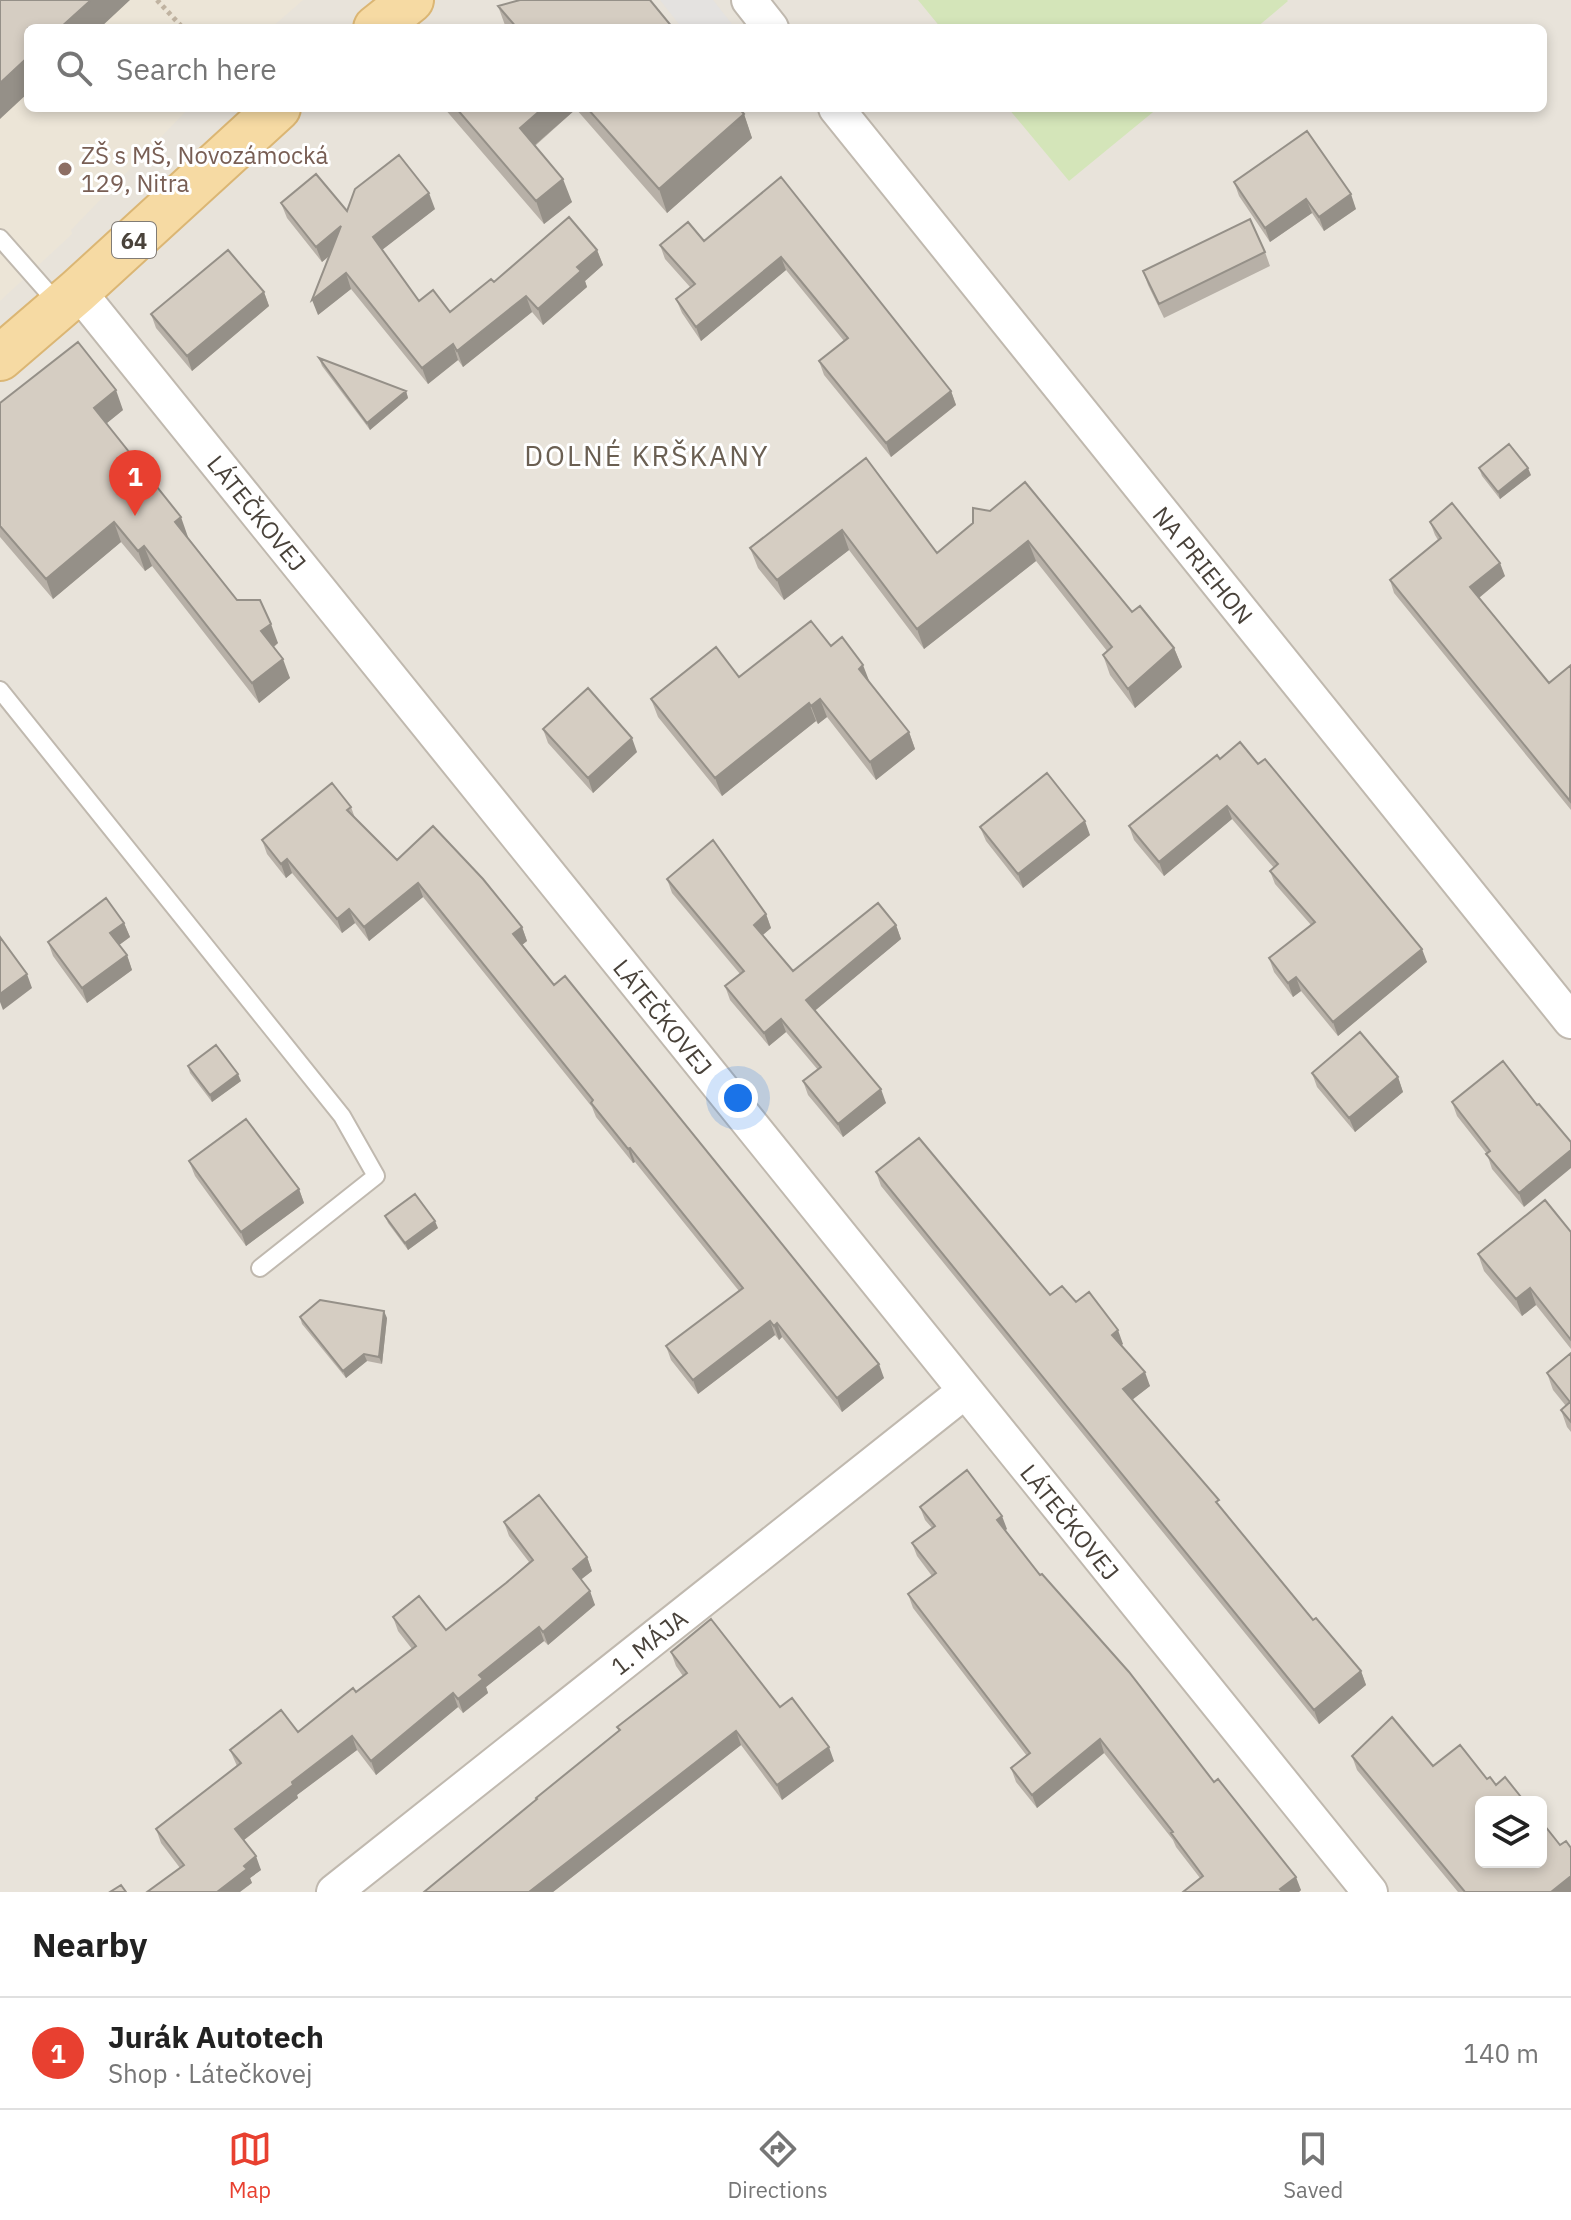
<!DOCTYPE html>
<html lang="en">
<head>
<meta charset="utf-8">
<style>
	body { margin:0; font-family:"IBM Plex Sans",sans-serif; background:#f6f6f6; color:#222 }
	.controls { position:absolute; right:24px; bottom:24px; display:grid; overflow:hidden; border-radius:12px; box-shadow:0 4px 12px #0003 }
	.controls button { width:72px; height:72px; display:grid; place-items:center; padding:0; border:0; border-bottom:2px solid #e0e0e0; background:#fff; color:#222; font:40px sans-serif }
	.you { position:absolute; left:738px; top:1098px; width:28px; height:28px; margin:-20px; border:6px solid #fff; border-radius:50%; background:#1a73e8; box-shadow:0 0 0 12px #1a73e833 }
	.badge { display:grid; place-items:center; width:52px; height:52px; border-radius:50%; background:#e84030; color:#fff; font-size:26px; font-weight:700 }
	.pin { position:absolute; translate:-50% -66px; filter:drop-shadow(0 2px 4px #0008) }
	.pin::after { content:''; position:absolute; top:42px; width:28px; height:24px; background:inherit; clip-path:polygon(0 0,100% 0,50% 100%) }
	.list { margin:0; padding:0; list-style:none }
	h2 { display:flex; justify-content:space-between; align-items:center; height:104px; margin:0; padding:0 32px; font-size:34px }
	h2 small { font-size:26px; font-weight:400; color:#767676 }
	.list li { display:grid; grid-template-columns:52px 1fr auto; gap:24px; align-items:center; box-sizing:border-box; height:112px; padding:0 32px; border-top:2px solid #e0e0e0 }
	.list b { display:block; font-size:30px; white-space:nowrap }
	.list p { margin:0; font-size:26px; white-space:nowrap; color:#767676 }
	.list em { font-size:26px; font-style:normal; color:#767676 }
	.icon { flex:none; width:44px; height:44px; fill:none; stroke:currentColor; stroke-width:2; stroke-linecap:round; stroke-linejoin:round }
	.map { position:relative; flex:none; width:1571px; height:1892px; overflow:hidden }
	.search { position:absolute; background:#fff; box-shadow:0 4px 12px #0003; left:24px; right:24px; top:24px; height:88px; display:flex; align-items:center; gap:20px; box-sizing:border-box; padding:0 28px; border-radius:12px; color:#767676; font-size:30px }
	.sheet { height:216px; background:#fff }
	nav { display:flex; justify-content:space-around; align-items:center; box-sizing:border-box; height:112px; border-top:2px solid #e0e0e0; background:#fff; font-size:22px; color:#767676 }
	nav a { display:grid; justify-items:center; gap:4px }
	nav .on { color:#e84030 }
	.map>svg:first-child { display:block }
	.residential { fill:#e8e3da; fill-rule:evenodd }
	.education { fill:#ece5d7 }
	.green { fill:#d4e5b9 }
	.parking { fill:#e4e2e0 }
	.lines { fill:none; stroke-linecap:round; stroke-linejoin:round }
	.lane-casing { stroke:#c0b9af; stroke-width:20 }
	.street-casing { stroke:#c0b9af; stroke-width:38 }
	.primary-casing { stroke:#dbb674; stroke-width:48 }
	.path { stroke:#c0b3a1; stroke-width:5; stroke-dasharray:4 4; stroke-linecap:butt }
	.lane { stroke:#fff; stroke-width:16 }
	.street { stroke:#fff; stroke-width:34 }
	.primary { stroke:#f6daa3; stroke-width:44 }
	.wall { fill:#b7b0a7 }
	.shaded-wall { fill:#959088 }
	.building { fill:#d5cdc2; stroke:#959088; stroke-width:2 }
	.education-dot { fill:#8d6e63; stroke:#fff; stroke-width:3 }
	.labels { text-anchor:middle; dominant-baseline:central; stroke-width:6; stroke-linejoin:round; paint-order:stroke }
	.shield { fill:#fff; stroke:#807b75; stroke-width:2 }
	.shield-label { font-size:22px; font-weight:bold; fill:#49423a }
	.education-label { font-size:24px; fill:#785e54; stroke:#fff; text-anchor:start }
	.street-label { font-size:24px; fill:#49423a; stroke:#fff }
	.quarter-label { font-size:28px; letter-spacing:2px; fill:#6a5f52; stroke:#fff }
</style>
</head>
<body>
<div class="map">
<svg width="1571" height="1892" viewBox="0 0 1571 1892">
	<rect width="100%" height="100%" fill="#f5f1ec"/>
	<path class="residential" d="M0,0H1571V1892H0ZM28,28H1543V108H28ZM1481,1802H1541V1862H1481Z"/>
	<path class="education" d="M0,0H303L271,28H28V108H189L71,230L72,234L0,301Z"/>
	<path class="green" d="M918,0H1287L1288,1L1256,28H941Z
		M1008,108H1158L1069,181Z"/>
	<path class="parking" d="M660,0H713L735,28H682Z"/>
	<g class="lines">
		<defs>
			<path id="lane" d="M0,238L59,305
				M0,690L342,1116L376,1176L260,1268"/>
			<path id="street" d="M749,0L771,28
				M836,108L1571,1021
				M78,291L1370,1892
				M334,1892L965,1391"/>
			<path id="primary" d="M376,28L411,0
				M0,358L78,291L278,108"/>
		</defs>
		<use href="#lane" class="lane-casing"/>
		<use href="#street" class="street-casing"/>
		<use href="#primary" class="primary-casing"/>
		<path class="path" d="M157,0L183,28"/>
		<use href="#lane" class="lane"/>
		<use href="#street" class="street"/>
		<use href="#primary" class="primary"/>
	</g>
	<path class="wall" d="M498,6L673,28H506Z
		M444,108H739L744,114L752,138L667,213L576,109L535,146L572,202L544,224Z
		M781,177L951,391L956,405L891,457L824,375L819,361L844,341L786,270L701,341L682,313L676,299L690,287L665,259L660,245L704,241Z
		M1234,182L1356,209L1324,231L1312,213L1270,242L1239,196Z
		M281,203L347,211L435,209L382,250L419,301L450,312L494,282L597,250L603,265L585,281L587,287L543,325L532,312L463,367L458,360L428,384L351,289L318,315L329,256L322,262L287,218Z
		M1265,252L1270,266L1164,318L1148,285L1143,271Z
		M264,292L269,306L192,371L156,328L151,314Z
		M319,358L406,391L408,398L370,430L322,366Z
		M0,403L123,410L107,423L188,537L237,600L278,643L274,647L290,678L259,703L152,566L145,571L121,542L53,599L0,537Z
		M866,458L937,553L990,511L1132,612L1174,648L1182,667L1135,708L1110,675L1103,655L1107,651L1036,561L924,649L849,550L784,600L758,568L750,548Z
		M1479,468L1531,475L1500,499L1482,476Z
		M1430,522L1505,576L1479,598L1549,683L1571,665V810L1394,593L1390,580L1438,540L1435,535Z
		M831,646L870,683L909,732L915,749L876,780L827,717L818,724L816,721L722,796L658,717L651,699L739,677Z
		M543,729L637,752L593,793L548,743Z
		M1220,759L1258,764L1427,962L1338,1036L1301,991L1293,997L1274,972L1269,958L1311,925L1275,884L1270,871L1274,868L1232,819L1164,876L1134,840L1129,826Z
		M351,807L355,818L397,860L522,927L527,941L522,945L554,985L884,1378L842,1412L782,1337L779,1340L775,1335L698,1394L671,1360L666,1346L739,1291L635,1162L633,1163L596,1117L592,1107L423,897L369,941L355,923L342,933L292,873L286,878L267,854L262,840Z
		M980,827L1090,835L1023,888L986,841Z
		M667,879L766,914L771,928L763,935L793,971L896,925L901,939L815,1010L886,1103L843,1137L808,1095L803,1081L818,1070L786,1032L769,1046L730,1000L725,986L740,974L672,893Z
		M124,923L130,937L119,945L127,955L132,970L87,1003L53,956L48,942Z
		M1503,1061L1524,1207L1492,1169L1487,1154L1457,1116L1452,1102Z
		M188,1066L241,1081L212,1102L190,1073Z
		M1312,1073L1398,1077L1403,1092L1355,1132L1317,1087Z
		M189,1161L299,1189L304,1203L246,1246L195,1176Z
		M876,1172L1050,1295L1076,1302L1123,1344L1121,1345L1150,1386L1132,1400L1313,1620L1361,1671L1366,1685L1319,1724L881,1186Z
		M385,1216L438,1228L408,1250L388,1223Z
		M1571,1232V1349L1536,1305L1522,1316L1484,1271L1478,1254Z
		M300,1317L387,1318L382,1364L367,1361L346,1378L302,1324Z
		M1571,1353V1432L1567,1427L1561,1410L1566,1406L1553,1390L1547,1373Z
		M920,1507L1007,1529L1005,1530L1040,1575L1214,1782L1301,1890L1299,1892H1183L1200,1878L1176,1847L1173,1840L1104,1753L1037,1808L1016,1782L1011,1768L1027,1756L913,1608L908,1594L932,1576L917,1556L912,1543L932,1528L925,1520Z
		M504,1522L587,1557L592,1571L581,1579L595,1605L548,1645L544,1641L486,1687L488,1693L463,1713L458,1707L376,1775L357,1750L297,1795L298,1798L244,1840L261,1870L250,1878L252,1883L180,1868L161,1843L156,1829L237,1766L230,1750L298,1732L356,1692L412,1649L398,1631L393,1617L446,1630L506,1583L529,1562L509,1536Z
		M671,1652L780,1707L834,1761L782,1800L741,1745L553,1892H424L455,1868L619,1731L617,1727L683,1676L676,1666Z
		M1352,1756L1433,1766L1487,1779L1496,1785L1560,1845L1571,1892H1458L1357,1770Z"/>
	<path class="shaded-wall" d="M91,0H130L100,28H60Z
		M28,57V93L0,119V83Z
		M543,108H576V109L528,151L520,128Z
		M744,114L752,138L667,213L659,189Z
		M563,179L572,202L544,224L536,201Z
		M429,193L435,209L378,253L373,237Z
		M1351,194L1356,209L1324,231L1319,217Z
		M1306,199L1312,213L1270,242L1265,228Z
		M341,226L346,242L322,262L316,247Z
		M597,250L603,265L585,281L587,287L543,325L538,309L577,267Z
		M781,257L786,270L701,341L696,327Z
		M346,273L351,289L318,315L312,300Z
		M264,292L269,306L192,371L187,356Z
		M526,296L532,312L463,367L457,351Z
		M453,344L458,360L428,384L422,368Z
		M116,390L123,410L102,427L94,408Z
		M406,391L408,398L370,430L367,423Z
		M951,391L956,405L891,457L886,443Z
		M1528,468L1531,475L1500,499L1498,492Z
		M181,517L188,537L182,541L175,522Z
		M114,522L121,542L53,599L46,579Z
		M842,530L849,550L784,600L777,580Z
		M1028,541L1036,561L924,649L917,629Z
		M144,546L152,566L145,571L138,551Z
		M1500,563L1505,576L1475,601L1470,587Z
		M271,624L278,643L268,651L261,631Z
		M1174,648L1182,667L1135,708L1128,689Z
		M283,659L290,678L259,703L252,683Z
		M863,665L870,683L859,669Z
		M820,699L827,717L818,724L811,706Z
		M809,703L816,721L722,796L715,778Z
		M909,732L915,749L876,780L870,762Z
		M632,738L637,752L593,793L588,778Z
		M1227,806L1232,819L1164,876L1159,862Z
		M1085,821L1090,835L1023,888L1018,874Z
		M287,859L292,873L286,878L281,864Z
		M418,883L423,897L369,941L364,927Z
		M349,909L355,923L342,933L337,919Z
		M766,914L771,928L759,938L754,925Z
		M124,923L130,937L115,948L110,933Z
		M896,925L901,939L811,1014L806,1000Z
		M522,927L527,941L518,948L513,934Z
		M1422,949L1427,962L1338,1036L1333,1022Z
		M127,955L132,970L87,1003L82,988Z
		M27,974L32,988L3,1010L0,1002V994Z
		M1296,977L1301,991L1293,997L1288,983Z
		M781,1019L786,1032L769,1046L764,1033Z
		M238,1074L241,1081L212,1102L210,1095Z
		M1398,1077L1403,1092L1355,1132L1349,1118Z
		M881,1089L886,1103L843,1137L838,1124Z
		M630,1148L635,1162L633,1163L628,1149Z
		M1571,1150V1168L1524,1207L1519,1193Z
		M299,1189L304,1203L246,1246L241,1232Z
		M435,1221L438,1228L408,1250L405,1243Z
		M1530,1288L1536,1305L1522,1316L1516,1299Z
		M384,1311L387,1318L382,1364L379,1357Z
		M770,1321L775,1335L698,1394L693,1380Z
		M777,1323L782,1337L779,1340L774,1326Z
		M1118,1330L1123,1344L1117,1349L1112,1335Z
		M364,1354L367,1361L346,1378L343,1371Z
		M879,1364L884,1378L842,1412L837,1398Z
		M1145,1372L1150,1386L1128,1403L1123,1389Z
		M1002,1516L1007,1529L1002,1533L997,1520Z
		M587,1557L592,1571L578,1582L573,1569Z
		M590,1591L595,1605L548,1645L543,1632Z
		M539,1627L544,1641L486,1687L488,1693L463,1713L458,1699L479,1675Z
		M1361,1671L1366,1685L1319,1724L1314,1710Z
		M453,1693L458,1707L376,1775L371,1761Z
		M736,1731L741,1745L553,1892H529Z
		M352,1736L357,1750L297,1795L298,1798L240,1843L235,1829L292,1782Z
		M1100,1739L1104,1753L1037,1808L1032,1795Z
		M829,1747L834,1761L782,1800L777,1785Z
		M256,1856L261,1870L250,1878L252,1883L240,1892H217L244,1866Z
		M1571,1876V1892H1551Z
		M1296,1877L1301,1890L1299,1892H1281L1280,1889Z"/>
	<path class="building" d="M0,0H91L60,28H28V57L0,83Z
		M520,0H650L673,28H517L498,6Z
		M456,108H543L520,128L563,179L536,201Z
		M587,108H739L744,114L659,189Z
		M1307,131L1351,194L1319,217L1306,199L1265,228L1234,182Z
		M399,155L429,193L373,237L419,301L433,290L450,312L491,279L494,282L569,217L597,250L577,267L581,271L538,309L526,296L457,351L453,344L422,368L346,273L312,300L341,226L316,247L281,203L316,174L347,211L355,189Z
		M781,177L951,391L886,443L819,361L848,338L781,257L696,327L676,299L695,284L660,245L688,222L704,241Z
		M1250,219L1265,252L1159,304L1143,271Z
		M228,250L264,292L187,356L151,314Z
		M78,342L116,390L94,408L181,517L175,522L237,600H260L271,624L261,631L283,659L252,683L144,546L138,551L114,522L46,579L0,526V403Z
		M319,358L406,391L367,423Z
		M1509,444L1528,468L1498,492L1479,468Z
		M866,458L937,553L973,523V508L990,511L1025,482L1132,612L1140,606L1174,648L1128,689L1103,655L1112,647L1028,541L917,629L842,530L777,580L750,548Z
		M1452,503L1500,563L1470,587L1549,683L1571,665L1570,801L1390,580L1441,538L1430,522Z
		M811,621L831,646L842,637L863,665L859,669L909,732L870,762L820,699L811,706L809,703L715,778L651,699L716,647L739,677Z
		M588,688L632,738L588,778L543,729Z
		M1240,742L1258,764L1265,759L1422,949L1333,1022L1296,977L1288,983L1269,958L1315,922L1270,871L1278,864L1227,806L1159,862L1129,826L1217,755L1220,759Z
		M1047,773L1085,821L1018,874L980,827Z
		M332,783L351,807L347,810L397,860L433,826L483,879L522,927L513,934L554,985L565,976L879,1364L837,1398L777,1323L774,1326L770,1321L693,1380L666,1346L743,1288L630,1148L628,1149L591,1103L593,1100L418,883L364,927L349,909L337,919L287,859L281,864L262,840Z
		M713,840L766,914L754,925L793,971L878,903L896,925L806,1000L881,1089L838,1124L803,1081L821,1067L781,1019L764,1033L725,986L744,971L667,879Z
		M106,898L124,923L110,933L127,955L82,988L48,942Z
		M0,937L27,974L0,994Z
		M1360,1032L1398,1077L1349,1118L1312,1073Z
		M216,1045L238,1074L210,1095L188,1066Z
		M1503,1061L1537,1105L1539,1104L1571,1142V1150L1519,1193L1486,1154L1490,1151L1452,1102Z
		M246,1119L299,1189L241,1232L189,1161Z
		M919,1138L1050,1295L1062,1286L1076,1302L1089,1292L1118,1330L1112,1335L1145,1372L1123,1389L1219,1500L1216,1502L1313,1620L1316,1618L1361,1671L1314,1710L876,1172Z
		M415,1194L435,1221L405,1243L385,1216Z
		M1545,1200L1571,1232V1340L1530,1288L1516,1299L1478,1254Z
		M320,1300L384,1311L379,1357L364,1354L343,1371L300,1317Z
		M1571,1353V1422L1561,1410L1570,1402L1547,1373Z
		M967,1470L1002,1516L997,1520L1040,1575L1042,1574L1129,1672L1214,1782L1218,1779L1296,1877L1280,1889L1283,1892H1183L1203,1876L1171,1833L1173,1832L1100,1739L1032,1795L1011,1768L1030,1753L908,1594L936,1573L912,1543L935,1526L920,1507Z
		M539,1495L587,1557L573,1569L590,1591L543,1632L539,1627L479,1675L483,1679L458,1699L453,1693L371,1761L352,1736L292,1782L293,1785L235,1829L256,1856L244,1866L247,1869L217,1892H147L184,1865L156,1829L241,1763L230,1750L281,1710L298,1732L353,1688L356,1692L416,1646L393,1617L419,1596L446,1630L506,1583L533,1560L504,1522Z
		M711,1619L780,1707L792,1698L829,1747L777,1785L736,1731L529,1892H424L537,1799L536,1798L620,1730L617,1727L687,1673L671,1652Z
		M1392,1717L1433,1766L1460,1745L1487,1779L1490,1777L1496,1785L1505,1777L1525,1802H1481V1862H1541V1821L1560,1845L1566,1841L1571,1848V1876L1551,1892H1465L1352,1756Z
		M121,1885L126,1892H110Z"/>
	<circle class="education-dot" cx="65" cy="169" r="8"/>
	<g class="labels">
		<rect class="shield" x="112" y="222" width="44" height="36" rx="6"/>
		<g class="shield-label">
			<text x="134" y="240">64</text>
		</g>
		<g class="education-label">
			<text x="81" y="155">ZŠ s MŠ, Novozámocká<tspan x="81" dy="28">129, Nitra</tspan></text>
		</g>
		<g class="street-label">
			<text transform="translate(257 513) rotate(51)">LÁTEČKOVEJ</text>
			<text transform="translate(1203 565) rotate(51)">NA PRIEHON</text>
			<text transform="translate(663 1017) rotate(51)">LÁTEČKOVEJ</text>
			<text transform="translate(1070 1522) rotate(51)">LÁTEČKOVEJ</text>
			<text transform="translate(649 1642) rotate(-38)">1. MÁJA</text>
		</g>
		<g class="quarter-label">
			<text x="647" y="455">DOLNÉ KRŠKANY</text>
		</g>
	</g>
</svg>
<div class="controls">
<button><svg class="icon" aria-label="layers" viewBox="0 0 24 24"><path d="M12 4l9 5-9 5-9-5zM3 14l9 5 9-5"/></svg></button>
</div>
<div class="you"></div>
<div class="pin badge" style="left:135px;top:516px">1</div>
<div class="search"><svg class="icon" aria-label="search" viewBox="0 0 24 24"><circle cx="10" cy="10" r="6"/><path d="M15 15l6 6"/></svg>Search here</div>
</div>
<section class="sheet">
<h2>Nearby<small></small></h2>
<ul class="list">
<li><span class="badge">1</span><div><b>Jurák Autotech</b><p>Shop · Látečkovej</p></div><em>140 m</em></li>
</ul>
</section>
<nav>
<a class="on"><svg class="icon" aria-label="map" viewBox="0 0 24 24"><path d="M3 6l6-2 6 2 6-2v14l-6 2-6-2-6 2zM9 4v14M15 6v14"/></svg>Map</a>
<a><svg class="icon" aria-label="directions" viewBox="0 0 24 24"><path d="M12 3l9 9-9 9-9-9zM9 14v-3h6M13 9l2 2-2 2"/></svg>Directions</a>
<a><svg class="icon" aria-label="saved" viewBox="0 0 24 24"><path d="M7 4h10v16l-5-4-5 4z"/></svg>Saved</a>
</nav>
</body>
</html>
